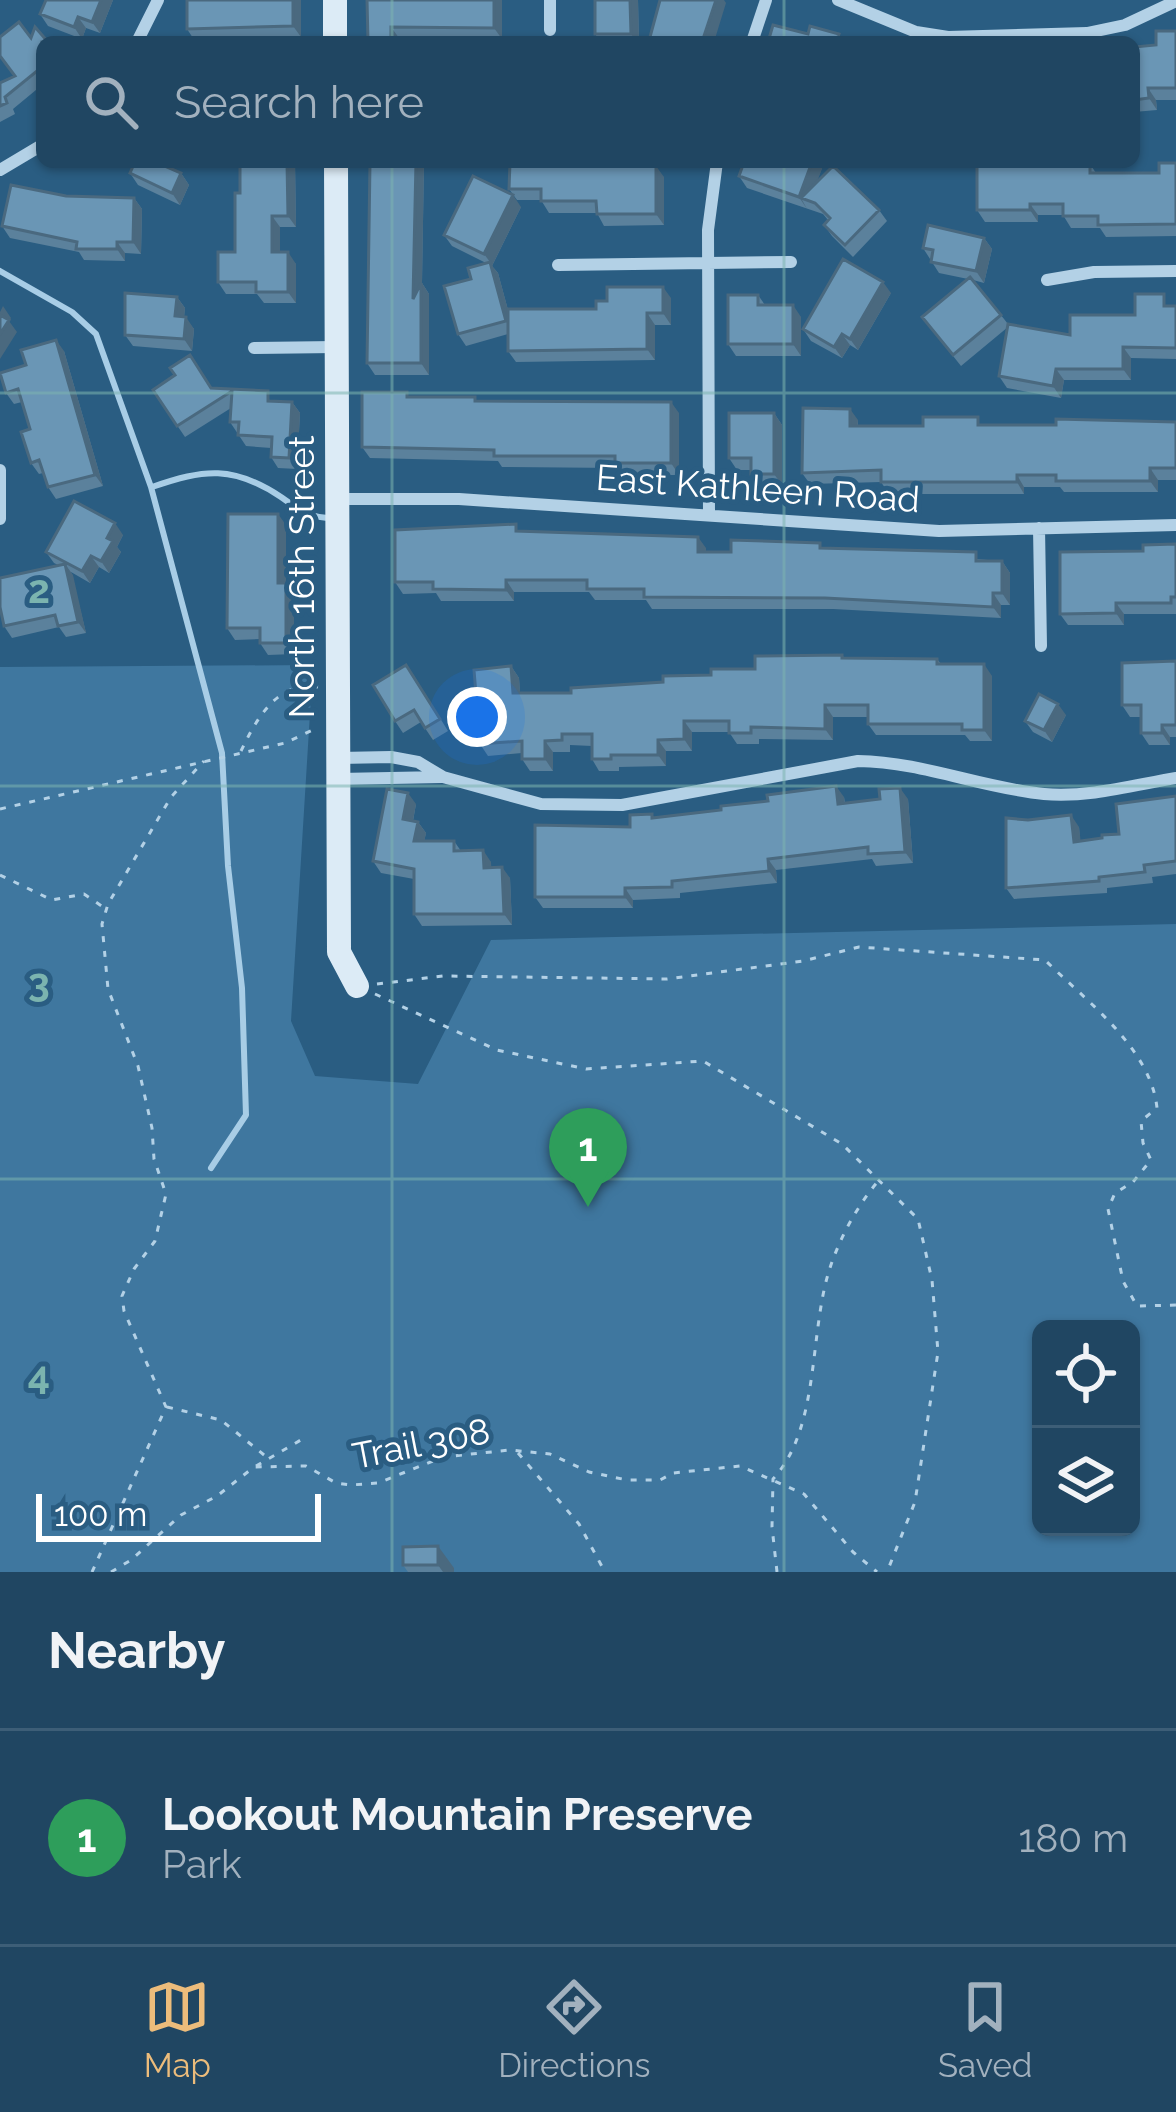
<!DOCTYPE html>
<html lang="en">
<head>
<meta charset="utf-8">
<style>
	body { margin:0; font-family:Raleway,sans-serif; background:#284d68; color:#f1f3f6 }
	.controls { position:absolute; right:36px; bottom:36px; display:grid; overflow:hidden; border-radius:18px; box-shadow:0 3px 9px #0004 }
	.controls button { width:108px; height:108px; display:grid; place-items:center; padding:0; border:0; border-bottom:3px solid #3d5e77; background:#204662; color:#f1f3f6; font:60px sans-serif }
	.scale { position:absolute; left:36px; bottom:30px; width:285px; box-sizing:border-box; padding-left:12px; border:6px solid #fff; border-top:0; font-size:33px; line-height:42px; white-space:nowrap; color:#fff; -webkit-text-stroke:9px #2a5d82; paint-order:stroke }
	.you { position:absolute; left:477px; top:717px; width:42px; height:42px; margin:-30px; border:9px solid #fff; border-radius:50%; background:#1a73e8; box-shadow:0 0 0 18px #1a73e833 }
	.badge { display:grid; place-items:center; width:78px; height:78px; border-radius:50%; background:#ecbc7b; color:#fff; font-size:39px; font-weight:700 }
	.pin { position:absolute; translate:-50% -99px; filter:drop-shadow(0 3px 6px #0008) }
	.pin::after { content:''; position:absolute; top:63px; width:42px; height:36px; background:inherit; clip-path:polygon(0 0,100% 0,50% 100%) }
	.list { margin:0; padding:0; list-style:none }
	h2 { display:flex; justify-content:space-between; align-items:center; height:156px; margin:0; padding:0 48px; font-size:51px }
	h2 small { font-size:39px; font-weight:400; color:#a2b1be }
	.list li { display:grid; grid-template-columns:78px 1fr auto; gap:36px; align-items:center; box-sizing:border-box; height:216px; padding:0 48px; border-top:3px solid #3d5e77 }
	.list b { display:block; font-size:45px; white-space:nowrap }
	.list p { margin:0; font-size:39px; white-space:nowrap; color:#a2b1be }
	.list em { font-size:39px; font-style:normal; color:#a2b1be }
	.icon { flex:none; width:66px; height:66px; fill:none; stroke:currentColor; stroke-width:2; stroke-linecap:round; stroke-linejoin:round }
	.map { position:relative; flex:none; width:1176px; height:1572px; overflow:hidden }
	.search { position:absolute; background:#204662; box-shadow:0 3px 9px #0004; left:36px; right:36px; top:36px; height:132px; display:flex; align-items:center; gap:30px; box-sizing:border-box; padding:0 42px; border-radius:18px; color:#a2b1be; font-size:45px }
	.sheet { height:372px; background:#204662 }
	nav { display:flex; justify-content:space-around; align-items:center; box-sizing:border-box; height:168px; border-top:3px solid #3d5e77; background:#204662; font-size:33px; color:#a2b1be }
	nav a { display:grid; justify-items:center; gap:6px }
	nav .on { color:#ecbc7b }
	.map>svg:first-child { display:block }
	.green { fill:#3f779f; fill-rule:evenodd }
	.lines { fill:none; stroke-linecap:round; stroke-linejoin:round }
	.stream { stroke:#a8cde6; stroke-width:6 }
	.path { stroke:#b3d1e6; stroke-width:3; stroke-dasharray:6 9; stroke-linecap:butt }
	.street { stroke:#b3d1e6; stroke-width:12 }
	.secondary { stroke:#dcebf6; stroke-width:24 }
	.wall { fill:#5b819c }
	.shaded-wall { fill:#4a697f }
	.building { fill:#6a96b5; stroke:#4a697f; stroke-width:3 }
	.grid { fill:none; stroke:#7bb4af; stroke-width:3; stroke-opacity:0.55 }
	.labels { text-anchor:middle; dominant-baseline:central; stroke-width:10; stroke-linejoin:round; paint-order:stroke }
	.street-label { font-size:36px; fill:#fff; stroke:#2a5d82 }
	.grid-label { font-size:39px; text-anchor:middle; font-weight:bold; fill:#7bb4af; stroke:#2a5d82; stroke-width:10; stroke-linejoin:round; paint-order:stroke }
</style>
</head>
<body>
<div class="map">
<svg width="1176" height="1572" viewBox="0 0 1176 1572">
	<rect width="100%" height="100%" fill="#2a5d82"/>
	<path class="green" d="M313,665L291,1021L315,1076L418,1084L491,940L1176,924V1572H0V667ZM1041,1329H1131V1527H1041Z"/>
	<g class="lines">
		<path class="stream" d="M0,271L72,312L96,334L151,487L222,753L228,866L242,988L246,1115L211,1168
			M152,487C204,469 233,465 281,497C301,511 309,518 333,518"/>
		<path class="path" d="M241,751C257,718 277,681 318,687
			M0,809L285,743L317,728
			M0,875L52,900L84,894L106,909
			M377,984L443,976L667,979L803,961L859,947L1045,960C1085,1000 1151,1048 1157,1108L1141,1121L1143,1143L1151,1160L1133,1182L1115,1193L1108,1209L1123,1281L1137,1306L1176,1305
			M375,994L497,1050L586,1069L703,1061L842,1144L918,1219L932,1280L938,1352L915,1502L887,1572
			M167,1407L221,1420L269,1459
			M518,1453L579,1524L605,1572
			M256,1466L306,1437
			M92,1572L166,1407L124,1311L122,1296L134,1269L155,1241L166,1194L154,1159L152,1128L138,1066L108,989L102,924L108,904L171,797L204,761
			M111,1572L131,1560L181,1515L217,1496L254,1467L306,1466L336,1483L351,1485L378,1483L443,1457L510,1450L550,1454L589,1472L627,1480H660L673,1473L740,1466L804,1494L853,1552L877,1572
			M777,1572L772,1527L773,1479C820,1428 809,1335 829,1271C839,1239 857,1206 879,1180"/>
		<path class="street" d="M550,0V30
			M838,0L916,32L948,37L1087,33L1125,25L1176,1
			M137,42L158,0
			M752,42L766,0
			M0,170L42,145
			M558,265L791,262
			M1047,280L1094,272L1176,271
			M254,348L336,347
			M0,470V519
			M338,499H459L939,531L1176,525
			M709,514L708,230L717,162
			M1039,528L1041,646
			M339,758L391,757L418,762L443,777L541,804L622,805L858,761C923,762 981,788 1044,794C1088,798 1134,785 1176,778
			M339,779L442,777"/>
		<path class="secondary" d="M335,0V42
			M336,162L339,952L357,986"/>
	</g>
	<path class="wall" d="M46,0H113L100,33L86,28L82,39L48,26L40,14Z
		M301,0V37L195,41L187,29Z
		M367,0H502V39L399,38V42Z
		M595,0H638L639,42H601L595,34Z
		M1176,31V100H1156L1157,110L1134,112V47L1156,45Z
		M31,38L42,42V85L13,109L15,114L0,122V83L15,76Z
		M135,162H166L171,168L181,173L189,185L180,205L138,185L130,173Z
		M240,162H295L296,227H280V252L296,264V303H264L257,294H226L218,282L235,252L240,193Z
		M370,162H424L422,283L429,294V375H375L367,363Z
		M1038,162V164H1090L1096,173H1159L1176,163V236L1106,237L1100,228H1071L1063,215H1038V222H985L977,210Z
		M619,166L664,177V225L604,226L597,213H549L541,200H517L509,189Z
		M823,166L816,182L879,210L887,221L853,257L832,236L824,225L828,220L823,214L747,188L739,176Z
		M66,196L134,198L142,209L141,254L125,253V261L84,260L79,252L10,238L2,226Z
		M521,207L492,266L498,273L508,310L596,309L671,298V325H655V360L516,362L508,351V334L466,346L458,334L486,263L452,246L444,235Z
		M984,238L992,249L984,283L973,280L1008,324L1070,335L1135,315L1176,306V359L1131,358V380H1064L1061,398L1007,388L999,376L1008,327L961,366L922,317L968,279L939,273L923,248Z
		M891,293L858,350L850,345L842,358L811,341L803,329Z
		M758,295L765,305L801,317V356H736L728,344Z
		M177,297L185,308L184,317L194,329L192,351L133,346L125,335Z
		M64,351L103,486L56,499L48,487L43,473L39,474L31,463L30,429L22,402L14,404L6,393L26,365Z
		M212,388L275,401L292,402L300,413L297,469L278,468L271,457V448L246,446L230,422L231,408L185,437L153,390Z
		M410,397L679,413V475H623L618,468L502,467L498,461L370,458L362,447Z
		M774,413L782,425V485H759L751,474V470H737L729,458Z
		M858,420V426L1056,425L1176,422V480H1158V492H1064L1060,487H1024V494H889L881,482L810,484L802,473Z
		M286,525V583L294,594V654L268,655L260,643V639L235,640L227,628Z
		M521,531L706,548V552L823,548L1002,561L1010,573V605H1001V618L833,609H652L646,600H595L589,592H514V601H441L436,593L403,594L395,582Z
		M123,535L117,547L121,552L109,573L99,567L90,583L71,572L86,633L66,637L59,627L12,638L4,626L58,565L54,563L46,552Z
		M1176,544V614H1124V625H1068L1060,614L1143,551Z
		M842,655L845,659H937L941,664L992,676V741H970L965,735H876L868,724V717H833V740L759,739V744H737L729,732H692V751H666V766L619,767V771H599L592,759V746L570,745V752H553V771H530L522,759V753L488,756L480,744L511,666L519,678L520,693H571L755,669Z
		M1176,661V737H1170V745H1149L1141,733V717H1130L1122,705Z
		M414,676L448,731L433,740L421,722L403,733L395,721Z
		M1066,715L1052,742L1033,732L1025,721Z
		M1176,796V874L1152,877L1153,883L1107,888V893L1014,899L1006,888L1079,827L1080,841L1102,838L1119,834Z
		M844,797L845,803L908,799L913,863L876,866L872,859L776,870L777,883L680,893V898L633,900V908H543L535,897L630,827L654,818Z
		M416,804L413,821L418,822L426,833L424,841H454L461,851L491,862V868L510,878L512,925L422,926L414,914V879L381,873L373,861Z
		M403,1547L454,1568V1572H408L403,1565Z"/>
	<path class="shaded-wall" d="M101,0H113L100,33L92,22Z
		M293,0H301V37L293,26Z
		M494,0H502V39L494,28Z
		M630,0H638L639,42H637L631,34Z
		M716,0H724L726,3L714,42H702Z
		M78,17L86,28L82,39L74,27Z
		M391,27L399,38V42H391Z
		M1148,88L1156,100L1157,110L1149,98Z
		M287,162H295L296,227L288,216Z
		M416,162H424L422,283L429,294V375L421,363L413,299Z
		M812,162H820L823,166L810,201L801,198L807,209L799,197Z
		M656,166L664,177V225L656,214Z
		M181,173L189,185L180,205L172,193Z
		M513,195L521,207L492,266L498,273L514,332L506,321L490,262L484,254Z
		M134,198L142,209L141,254L133,242Z
		M1030,204L1038,215V222L1030,210Z
		M272,216L280,227V264L272,252Z
		M984,238L992,249L984,283L976,271Z
		M117,242L125,253V261L117,249Z
		M288,252L296,264V303L288,292Z
		M883,282L891,293L858,350L850,339Z
		M663,287L671,298V325L663,313Z
		M177,297L185,308L183,328L175,316Z
		M793,305L801,317V356L793,344Z
		M3,306L11,318L9,321L17,332L0,359V312Z
		M647,313L655,325V360L647,349Z
		M186,317L194,329L192,351L184,339Z
		M842,334L850,345L842,358L834,347Z
		M56,340L64,351L103,486L95,475Z
		M1123,347L1131,358V380L1123,369Z
		M1056,369L1064,380L1061,398L1053,386Z
		M292,402L300,413L297,469L289,458Z
		M671,402L679,413V475L671,463Z
		M850,409L858,420L857,437L850,426Z
		M774,413L782,425V485L774,474Z
		M1150,468L1158,480V492L1150,481Z
		M1017,475L1024,487V494L1017,482Z
		M278,514L286,525V583L294,594V654L286,643L278,583Z
		M115,523L123,535L117,547L121,552L109,573L101,561L107,538Z
		M698,537L706,548V563L698,552Z
		M91,556L99,567L90,583L82,571Z
		M1002,561L1010,573V605L1002,593Z
		M65,564L73,575L86,633L78,622Z
		M506,580L514,592V601L506,590Z
		M993,593L1001,605V618L993,607Z
		M1116,603L1124,614V625L1116,613Z
		M984,664L992,676V741L984,730Z
		M511,666L519,678L521,705L513,693Z
		M1058,704L1066,715L1052,742L1044,730Z
		M825,705L833,717V740L825,729Z
		M684,721L692,732V751L684,739Z
		M1162,725L1170,737V745L1162,733Z
		M658,740L666,751V766L658,755Z
		M545,741L553,752V771L545,759Z
		M836,786L844,797L846,815L838,804Z
		M900,788L908,799L913,863L905,852Z
		M408,793L416,804L411,831L403,819Z
		M1071,815L1079,827L1082,853L1074,842Z
		M418,822L426,833L422,853L414,841Z
		M483,850L491,862L492,879L484,868Z
		M768,859L776,870L777,883L769,871Z
		M502,867L510,878L512,925L504,914Z
		M625,888L633,900V908L625,897Z
		M438,1546L454,1568V1572H443L438,1565Z"/>
	<path class="building" d="M46,0H101L92,22L78,17L74,27L40,14Z
		M187,0H293V26L187,29Z
		M367,0H494V28L391,27V42H368Z
		M595,0H630L631,34H595Z
		M660,0H716L702,42H656L657,39L650,37Z
		M19,22L31,38L35,27L48,42H42V67L5,97L7,103L0,106V83L15,76L0,56V37Z
		M773,25L808,34L810,26L839,34L836,42H768Z
		M1156,31H1176V88H1148L1149,98L1134,100V47L1156,45Z
		M135,162H161L160,164L181,173L172,193L130,173Z
		M240,162H287L288,216H272V252H288V292H256V282H218V252H235V193H240Z
		M370,162H416L413,299L421,283V363H367Z
		M510,162H611V166H656V214H597L596,201H541V189H509Z
		M744,162H812L799,197L739,176Z
		M977,162L1090,164V173H1159V163H1176V224L1098,225V216H1063V204H1030V210H977Z
		M833,166L879,210L845,245L824,225L830,218L815,203L801,198Z
		M473,176L513,195L484,254L444,235Z
		M11,185L66,196L134,198L133,242H117V249H76L77,242L2,226Z
		M928,225L984,238L976,271L931,262L933,250L923,248Z
		M843,259L883,282L850,339L842,334L834,347L803,329Z
		M490,262L506,321L458,334L444,286L471,279L468,268Z
		M970,277L1001,315L953,355L922,317Z
		M607,287H663V313H647V349L508,351V309H596V301H607Z
		M125,293L177,297L175,316L186,317L184,339L125,335Z
		M1135,294H1164V306H1176V348L1123,347V369H1056L1053,386L999,376L1008,324L1070,335V315H1135Z
		M728,295H758V305H793V344H728Z
		M0,315L9,320L0,334Z
		M56,340L95,475L48,487L39,460L31,463L21,432L30,429L18,389L6,393L0,373L26,365L21,350Z
		M190,355L211,388L268,391V401L292,402L289,458L271,457L272,437L238,435L239,422H230L232,391L177,426L153,390L175,375L170,368Z
		M362,392H407V397H475V401L671,402V463H615V456H494V450L362,447Z
		M803,408L850,409V426H923V417H978V425H1056V419L1176,422V468H1150V481H1056V475H1017V482H881V470L802,473Z
		M729,413H774V474H751V458H729Z
		M74,501L115,523L107,538L113,541L101,561L91,556L82,571L46,552Z
		M228,514H278V583H286V643H260V628H227Z
		M516,524V531L698,537V552H731V540L820,543V548L976,552V561H1002V593H993V607L825,598L644,597V589H587V580H506V590L433,589V582H395V530Z
		M1176,544V597H1171V603H1116V613L1060,614V552L1143,551V545Z
		M65,564L78,622L58,626L55,615L4,626L0,607V578Z
		M842,655V658L937,659V664H984V730H962V724H868V705H825V729L751,727V733H729V721H684V739L658,740V755H611V759H592V734H562V740L545,741V759H522V741L480,744L474,670L511,666L513,693H571V688L663,682V676L711,675V669H755V656Z
		M1176,661V725H1162V733H1141V705H1122V663Z
		M406,665L440,719L425,728L414,710L395,721L373,685Z
		M1039,694L1058,704L1044,730L1025,721Z
		M836,786L838,804L880,799L879,789L900,788L905,852L868,854V847L768,859L769,871L672,881V887L625,888V897H535V825L630,827V815L652,814V818L721,810V806L768,801L767,795Z
		M387,789L408,793L403,819L418,822L414,841H454V851L483,850L484,868L502,867L504,914H414V869L373,861Z
		M1176,796V861L1144,865L1145,872L1099,877V881L1006,888V818L1028,820L1071,815L1074,842L1102,838V835L1119,834L1116,804Z
		M438,1546V1565H403V1547Z"/>
	<path class="grid" d="M392,0V42M784,0V42M392,162V1572M784,162V1572M0,393H1176M0,786H1176M0,1179H1176"/>
	<g class="labels">
		<g class="street-label">
			<text transform="translate(758 488) rotate(4)">East Kathleen Road</text>
			<text transform="translate(301 577) rotate(-90)">North 16th Street</text>
			<text transform="translate(421 1443) rotate(-11)">Trail 308</text>
		</g>
	</g>
	<g class="grid-label">
		<text x="39" y="603">2</text>
		<text x="39" y="996">3</text>
		<text x="39" y="1389">4</text>
	</g>
</svg>
<div class="controls">
<button><svg class="icon" aria-label="locate" viewBox="0 0 24 24"><circle cx="12" cy="12" r="6"/><path d="M12 2v4M12 18v4M2 12h4M18 12h4"/></svg></button>
<button><svg class="icon" aria-label="layers" viewBox="0 0 24 24"><path d="M12 4l9 5-9 5-9-5zM3 14l9 5 9-5"/></svg></button>
</div>
<div class="scale">100 m</div>
<div class="you"></div>
<div class="pin badge" style="left:588px;top:1207px;background:#2e9e5b">1</div>
<div class="search"><svg class="icon" aria-label="search" viewBox="0 0 24 24"><circle cx="10" cy="10" r="6"/><path d="M15 15l6 6"/></svg>Search here</div>
</div>
<section class="sheet">
<h2>Nearby<small></small></h2>
<ul class="list">
<li><span class="badge" style="background:#2e9e5b">1</span><div><b>Lookout Mountain Preserve</b><p>Park</p></div><em>180 m</em></li>
</ul>
</section>
<nav>
<a class="on"><svg class="icon" aria-label="map" viewBox="0 0 24 24"><path d="M3 6l6-2 6 2 6-2v14l-6 2-6-2-6 2zM9 4v14M15 6v14"/></svg>Map</a>
<a><svg class="icon" aria-label="directions" viewBox="0 0 24 24"><path d="M12 3l9 9-9 9-9-9zM9 14v-3h6M13 9l2 2-2 2"/></svg>Directions</a>
<a><svg class="icon" aria-label="saved" viewBox="0 0 24 24"><path d="M7 4h10v16l-5-4-5 4z"/></svg>Saved</a>
</nav>
</body>
</html>
